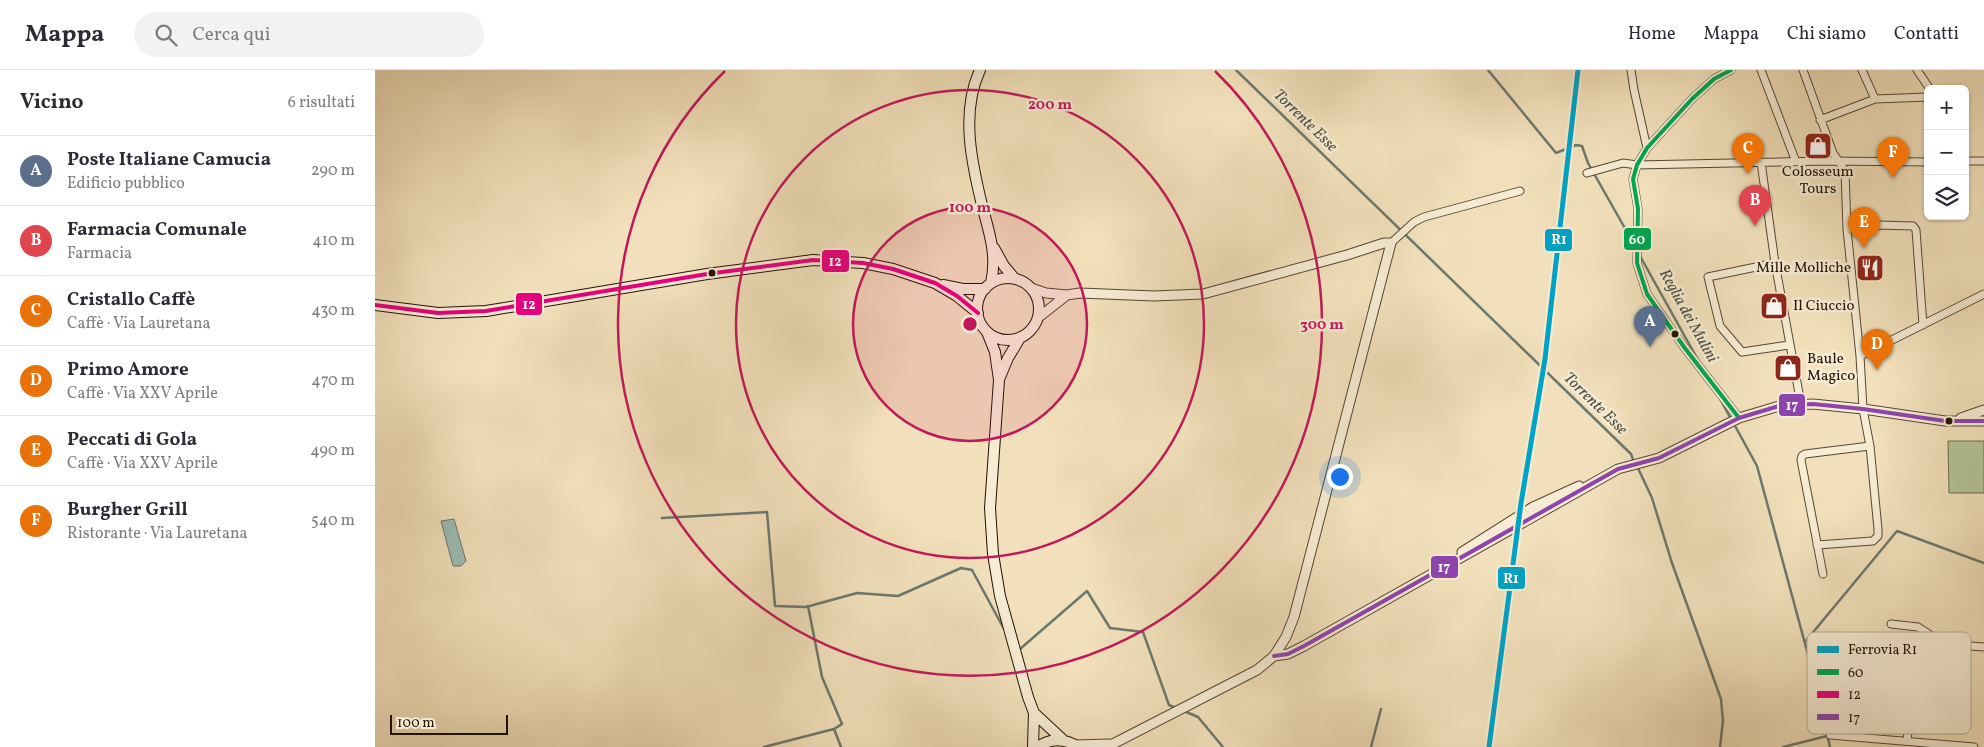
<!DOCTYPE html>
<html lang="it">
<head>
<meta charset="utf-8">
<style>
	body { margin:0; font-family:Vollkorn,serif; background:#f2f2f3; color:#2b2b33 }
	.controls { position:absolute; right:15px; top:15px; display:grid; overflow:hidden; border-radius:8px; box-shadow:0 1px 4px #0004 }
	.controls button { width:45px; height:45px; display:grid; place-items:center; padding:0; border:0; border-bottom:1px solid #e1e1e2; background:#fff; color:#2b2b33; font:25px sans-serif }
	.scale { position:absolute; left:15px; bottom:12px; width:118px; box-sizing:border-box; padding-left:5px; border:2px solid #221305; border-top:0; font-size:14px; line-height:18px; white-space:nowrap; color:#221305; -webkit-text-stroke:4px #f6ebd3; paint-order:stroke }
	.you { position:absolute; left:964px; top:406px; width:18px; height:18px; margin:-12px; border:4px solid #fff; border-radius:50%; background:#1a73e8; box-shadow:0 0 0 8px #1a73e833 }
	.badge { display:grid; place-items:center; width:32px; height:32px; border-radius:50%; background:#ea580c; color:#fff; font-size:16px; font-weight:700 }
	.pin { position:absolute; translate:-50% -41px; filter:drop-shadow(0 1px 2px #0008) }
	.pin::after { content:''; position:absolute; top:26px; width:18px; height:15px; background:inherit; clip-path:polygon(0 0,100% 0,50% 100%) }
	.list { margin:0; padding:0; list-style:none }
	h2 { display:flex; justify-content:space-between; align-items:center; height:65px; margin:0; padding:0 20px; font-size:21px }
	h2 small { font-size:16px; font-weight:400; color:#7c7c81 }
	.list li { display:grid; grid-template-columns:32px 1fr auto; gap:15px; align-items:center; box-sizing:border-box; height:70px; padding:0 20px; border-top:1px solid #e1e1e2 }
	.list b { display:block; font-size:19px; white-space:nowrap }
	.list p { margin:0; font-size:16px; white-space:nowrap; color:#7c7c81 }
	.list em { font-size:16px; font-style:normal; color:#7c7c81 }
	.icon { flex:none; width:28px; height:28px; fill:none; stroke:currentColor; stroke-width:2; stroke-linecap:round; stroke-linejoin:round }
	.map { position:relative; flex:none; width:1609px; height:677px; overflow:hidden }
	header { display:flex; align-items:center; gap:30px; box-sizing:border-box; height:70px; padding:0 25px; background:#fff; border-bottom:1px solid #e1e1e2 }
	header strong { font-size:24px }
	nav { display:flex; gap:28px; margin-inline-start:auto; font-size:18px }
	.search { width:350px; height:45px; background:#f2f2f3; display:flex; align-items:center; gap:12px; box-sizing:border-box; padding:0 18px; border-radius:28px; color:#7c7c81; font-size:19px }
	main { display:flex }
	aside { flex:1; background:#fff }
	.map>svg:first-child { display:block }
	.green { fill:#b3c395; stroke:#6a6b4d }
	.water { fill:#9bbcb4; stroke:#6b786e }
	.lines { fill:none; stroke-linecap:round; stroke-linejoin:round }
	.stream { stroke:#6b786e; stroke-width:2.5 }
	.minor-casing { stroke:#564632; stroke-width:9 }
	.tertiary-casing { stroke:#564632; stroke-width:11 }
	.secondary-casing { stroke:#221305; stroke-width:12 }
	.minor { stroke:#f6ebd3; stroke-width:7 }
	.tertiary { stroke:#f6ebd3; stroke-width:9 }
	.secondary { stroke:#f6ebd3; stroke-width:10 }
	.bus-1-casing { stroke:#f6ebd3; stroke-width:8 }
	.bus-2-casing { stroke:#f6ebd3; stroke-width:8 }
	.bus-3-casing { stroke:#f6ebd3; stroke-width:8 }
	.bus-1 { stroke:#00a651; stroke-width:4 }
	.bus-2 { stroke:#e5007d; stroke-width:4 }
	.bus-3 { stroke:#8e44ad; stroke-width:4 }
	.rail-1-casing { stroke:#f6ebd3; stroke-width:9 }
	.rail-1 { stroke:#02a2c4; stroke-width:5 }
	.ring { fill:none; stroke:#c2185b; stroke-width:2.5 }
	.bus-dot { fill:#221305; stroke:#f6ebd3; stroke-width:2 }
	.labels { text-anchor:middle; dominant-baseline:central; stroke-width:5; stroke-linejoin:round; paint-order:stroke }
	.poi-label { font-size:15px; fill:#221305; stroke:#f6ebd3; text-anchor:start }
	.water-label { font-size:16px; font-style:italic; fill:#4c4e42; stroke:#f6ebd3 }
	.key { fill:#f6ebd3; stroke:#b6aa95; stroke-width:1 }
	.key-label { font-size:14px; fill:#221305 }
	.centre { fill:#c2185b; stroke:#f6ebd3; stroke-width:2.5 }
	.ring-label { font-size:15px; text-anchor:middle; font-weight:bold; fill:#c2185b; stroke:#f6ebd3; stroke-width:5; stroke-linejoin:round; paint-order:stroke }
	.line-badge { stroke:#f6ebd3; stroke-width:2 }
	.badge-label { font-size:14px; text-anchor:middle; font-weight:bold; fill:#fff }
</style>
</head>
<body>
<header>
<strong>Mappa</strong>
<div class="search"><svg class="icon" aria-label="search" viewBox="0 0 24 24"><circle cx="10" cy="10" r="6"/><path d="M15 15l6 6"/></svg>Cerca qui</div>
<nav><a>Home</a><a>Mappa</a><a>Chi siamo</a><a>Contatti</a></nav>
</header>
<main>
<aside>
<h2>Vicino<small>6 risultati</small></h2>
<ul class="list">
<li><span class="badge" style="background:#5c6f8a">A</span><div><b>Poste Italiane Camucia</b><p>Edificio pubblico</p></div><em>290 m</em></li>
<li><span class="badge" style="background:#e0444e">B</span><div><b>Farmacia Comunale</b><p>Farmacia</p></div><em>410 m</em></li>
<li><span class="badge" style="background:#e8710a">C</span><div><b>Cristallo Caffè</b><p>Caffè · Via Lauretana</p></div><em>430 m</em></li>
<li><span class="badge" style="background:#e8710a">D</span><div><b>Primo Amore</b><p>Caffè · Via XXV Aprile</p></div><em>470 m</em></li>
<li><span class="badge" style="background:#e8710a">E</span><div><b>Peccati di Gola</b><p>Caffè · Via XXV Aprile</p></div><em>490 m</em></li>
<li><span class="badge" style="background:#e8710a">F</span><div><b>Burgher Grill</b><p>Ristorante · Via Lauretana</p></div><em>540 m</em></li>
</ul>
</aside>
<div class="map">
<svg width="1609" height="677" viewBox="0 0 1609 677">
	<rect width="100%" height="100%" fill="#f1e0bb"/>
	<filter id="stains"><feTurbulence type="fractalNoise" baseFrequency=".004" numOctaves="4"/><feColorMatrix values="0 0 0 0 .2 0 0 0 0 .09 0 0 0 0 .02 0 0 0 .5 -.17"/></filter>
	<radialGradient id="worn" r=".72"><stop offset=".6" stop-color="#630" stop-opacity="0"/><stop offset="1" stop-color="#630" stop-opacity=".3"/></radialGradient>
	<path class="green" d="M1573,371H1609V423H1574Z"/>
	<path class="water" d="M79,449L91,491L86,496H78L66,451Z"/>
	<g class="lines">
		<path class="stream" d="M861,0L1256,384L1259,392
			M1113,0L1181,83L1201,75L1207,76L1213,93L1260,176
			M1265,186L1323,290
			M1343,325L1356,349
			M1359,354L1382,396L1432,581L1455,677
			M1262,396L1277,428L1297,493L1346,629L1348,651L1345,677
			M287,448L392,442L400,536L431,537L482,523L523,526L586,498L597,500L629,559
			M1430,572L1522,461L1609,493
			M642,577L645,579L712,521L735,558L768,562L794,635L801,638
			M809,641L823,647L848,677
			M459,659L466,677
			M389,677L459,659L467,654L447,607L433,536
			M996,677L1006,639
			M1408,677L1452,666"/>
		<defs>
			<path id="minor" d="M1256,0L1259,20L1272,78
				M1356,0L1339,9L1317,29L1272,78L1262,95L1258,109L1263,139L1262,193L1272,224L1309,277L1364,348
				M1386,0L1421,92
				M1428,0L1458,83L1470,101L1472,159L1485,286L1488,339L1495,376L1503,459V466L1498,471L1442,475
				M1487,0L1500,29
				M1542,0L1555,19
				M1445,50L1500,29L1553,27
				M1590,91H1609
				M1386,92L1400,193L1426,334
				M1212,103L1248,93L1262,95L1451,91L1553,92
				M1472,159L1504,155L1538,156L1541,160L1548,255
				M1016,173L1039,152L1049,147L1145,121
				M1400,193L1333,207L1345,256L1367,282L1414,275
				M1485,286L1609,224
				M1448,504L1426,390L1427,386L1430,384L1495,376
				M1516,554L1543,557L1569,574L1609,577
				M1487,595L1540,600L1532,671
				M1455,665L1599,677"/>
			<path id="tertiary" d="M656,218L671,223L692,225L705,223L779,226L828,224L972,185L1009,173H1016L919,547L911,567L899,586L882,600L732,677
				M664,247L692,225
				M1586,348L1609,340
				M1087,482L1158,437L1204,416
				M899,586L913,584L929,576L1243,399L1284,388L1364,348L1404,336L1438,334L1488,339L1570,351H1609
				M701,675L735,674"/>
			<path id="secondary" d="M605,0C585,43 597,95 608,139C615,165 622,186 616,213
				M619,178L629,196L640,209
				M602 239a31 31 0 1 1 62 0a31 31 0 1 1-62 0Z
				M568,215L588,219H610
				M0,235L63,243L111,241L332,204L438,190L488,193L518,199L560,213L582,226L603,243
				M612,262L620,282L624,310L615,438L618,484L625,526L653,627L659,643L658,677
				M625,307L633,288L645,268
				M659,643L688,670
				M663,677C675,668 690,668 703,677"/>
		</defs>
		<use href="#minor" class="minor-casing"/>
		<use href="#tertiary" class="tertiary-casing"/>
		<use href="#secondary" class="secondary-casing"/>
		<use href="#minor" class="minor"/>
		<use href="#tertiary" class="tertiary"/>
		<use href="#secondary" class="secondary"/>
		<defs>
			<path id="bus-1" d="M1356,0L1339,9L1317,29L1272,78L1262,95L1258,109L1263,139L1262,193L1272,224L1309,277L1364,348"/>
			<path id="bus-2" d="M0,235L63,243L111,241L332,204L438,190L488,193L518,199L560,213L582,226L603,243"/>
			<path id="bus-3" d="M899,586L913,584L929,576L1243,399L1284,388L1364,348L1404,336L1438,334L1488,339L1570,351H1609"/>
		</defs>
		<use href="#bus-1" class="bus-1-casing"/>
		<use href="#bus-2" class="bus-2-casing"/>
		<use href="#bus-3" class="bus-3-casing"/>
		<use href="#bus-1" class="bus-1"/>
		<use href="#bus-2" class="bus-2"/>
		<use href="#bus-3" class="bus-3"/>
		<defs>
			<path id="rail-1" d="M1114,677L1146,433L1170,289L1203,0"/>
		</defs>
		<use href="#rail-1" class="rail-1-casing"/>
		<use href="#rail-1" class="rail-1"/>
	</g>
	<circle cx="595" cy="254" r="117" fill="#c2185b" fill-opacity=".12"/>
	<g class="ring">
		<circle cx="595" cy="254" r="117"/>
		<circle cx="595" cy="254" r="234"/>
		<path d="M840 1A352 352 0 1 1 350 1"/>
	</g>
	<defs>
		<symbol id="shop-square" viewBox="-11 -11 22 22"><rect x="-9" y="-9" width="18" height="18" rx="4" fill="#8f2418" stroke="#f6ebd3"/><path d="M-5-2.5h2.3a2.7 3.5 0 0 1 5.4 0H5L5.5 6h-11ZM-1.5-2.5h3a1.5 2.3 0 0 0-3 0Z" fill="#fff"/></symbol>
		<symbol id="restaurant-square" viewBox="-11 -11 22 22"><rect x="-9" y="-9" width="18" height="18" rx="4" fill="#8f2418" stroke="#f6ebd3"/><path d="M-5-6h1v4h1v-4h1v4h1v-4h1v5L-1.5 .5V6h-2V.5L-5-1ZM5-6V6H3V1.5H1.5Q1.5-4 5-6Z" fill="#fff"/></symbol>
	</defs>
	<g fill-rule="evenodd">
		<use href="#shop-square" x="1427" y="60" width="32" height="32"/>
		<use href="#restaurant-square" x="1479" y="182" width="32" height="32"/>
		<use href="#shop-square" x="1383" y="220" width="32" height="32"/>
		<use href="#shop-square" x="1397" y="282" width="32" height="32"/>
	</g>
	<g class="bus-dot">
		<circle cx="337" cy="203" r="4.5"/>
		<circle cx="1300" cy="264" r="4.5"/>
		<circle cx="1574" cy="351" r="4.5"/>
	</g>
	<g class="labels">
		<g class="poi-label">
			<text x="1443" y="102" text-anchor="middle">Colosseum<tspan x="1443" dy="17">Tours</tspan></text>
			<text x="1476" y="198" text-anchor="end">Mille Molliche</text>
			<text x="1418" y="236">Il Ciuccio</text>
			<text x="1432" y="289">Baule<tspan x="1432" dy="17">Magico</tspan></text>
		</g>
		<g class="water-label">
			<text transform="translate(930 51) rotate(44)">Torrente Esse</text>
			<text transform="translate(1313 246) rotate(61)">Reglia dei Mulini</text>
			<text transform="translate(1220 334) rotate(44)">Torrente Esse</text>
		</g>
	</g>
	<rect x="1432" y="562" width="164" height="102" rx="8" class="key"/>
	<rect x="1442" y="576" width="22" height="7" fill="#02a2c4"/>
	<rect x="1442" y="599" width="22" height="6" fill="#00a651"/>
	<rect x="1442" y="621" width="22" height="7" fill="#e5007d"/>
	<rect x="1442" y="644" width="22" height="6" fill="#8e44ad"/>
	<g class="key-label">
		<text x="1473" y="584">Ferrovia R1</text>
		<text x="1473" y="607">60</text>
		<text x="1473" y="629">12</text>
		<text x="1473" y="652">17</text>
	</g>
	<circle cx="595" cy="254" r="8" class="centre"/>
	<g class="ring-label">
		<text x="675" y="39">200 m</text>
		<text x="595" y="142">100 m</text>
		<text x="947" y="259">300 m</text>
	</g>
	<g class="line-badge">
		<rect x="1248" y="157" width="29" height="24" rx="5" fill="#00a651"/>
		<rect x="1169" y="158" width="29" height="24" rx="5" fill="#02a2c4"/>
		<rect x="446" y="179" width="29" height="24" rx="5" fill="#e5007d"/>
		<rect x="140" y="222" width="28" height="24" rx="5" fill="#e5007d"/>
		<rect x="1403" y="323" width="28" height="24" rx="5" fill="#8e44ad"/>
		<rect x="1055" y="485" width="29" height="24" rx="5" fill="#8e44ad"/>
		<rect x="1122" y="496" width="29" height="24" rx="5" fill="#02a2c4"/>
	</g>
	<g class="badge-label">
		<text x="1262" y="174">60</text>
		<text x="1184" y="174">R1</text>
		<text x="460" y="196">12</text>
		<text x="154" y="239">12</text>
		<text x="1417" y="340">17</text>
		<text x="1069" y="502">17</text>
		<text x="1136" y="513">R1</text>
	</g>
	<rect width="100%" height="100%" filter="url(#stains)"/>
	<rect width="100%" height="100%" fill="url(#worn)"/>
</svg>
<div class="controls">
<button>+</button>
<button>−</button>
<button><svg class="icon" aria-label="layers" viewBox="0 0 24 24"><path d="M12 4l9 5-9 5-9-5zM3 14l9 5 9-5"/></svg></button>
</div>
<div class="scale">100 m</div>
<div class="you"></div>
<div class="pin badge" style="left:1275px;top:277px;background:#5c6f8a">A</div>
<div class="pin badge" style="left:1380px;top:156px;background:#e0444e">B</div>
<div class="pin badge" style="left:1373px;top:104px;background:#e8710a">C</div>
<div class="pin badge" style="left:1502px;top:300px;background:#e8710a">D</div>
<div class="pin badge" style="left:1489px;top:178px;background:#e8710a">E</div>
<div class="pin badge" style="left:1518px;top:108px;background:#e8710a">F</div>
</div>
</main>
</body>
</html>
